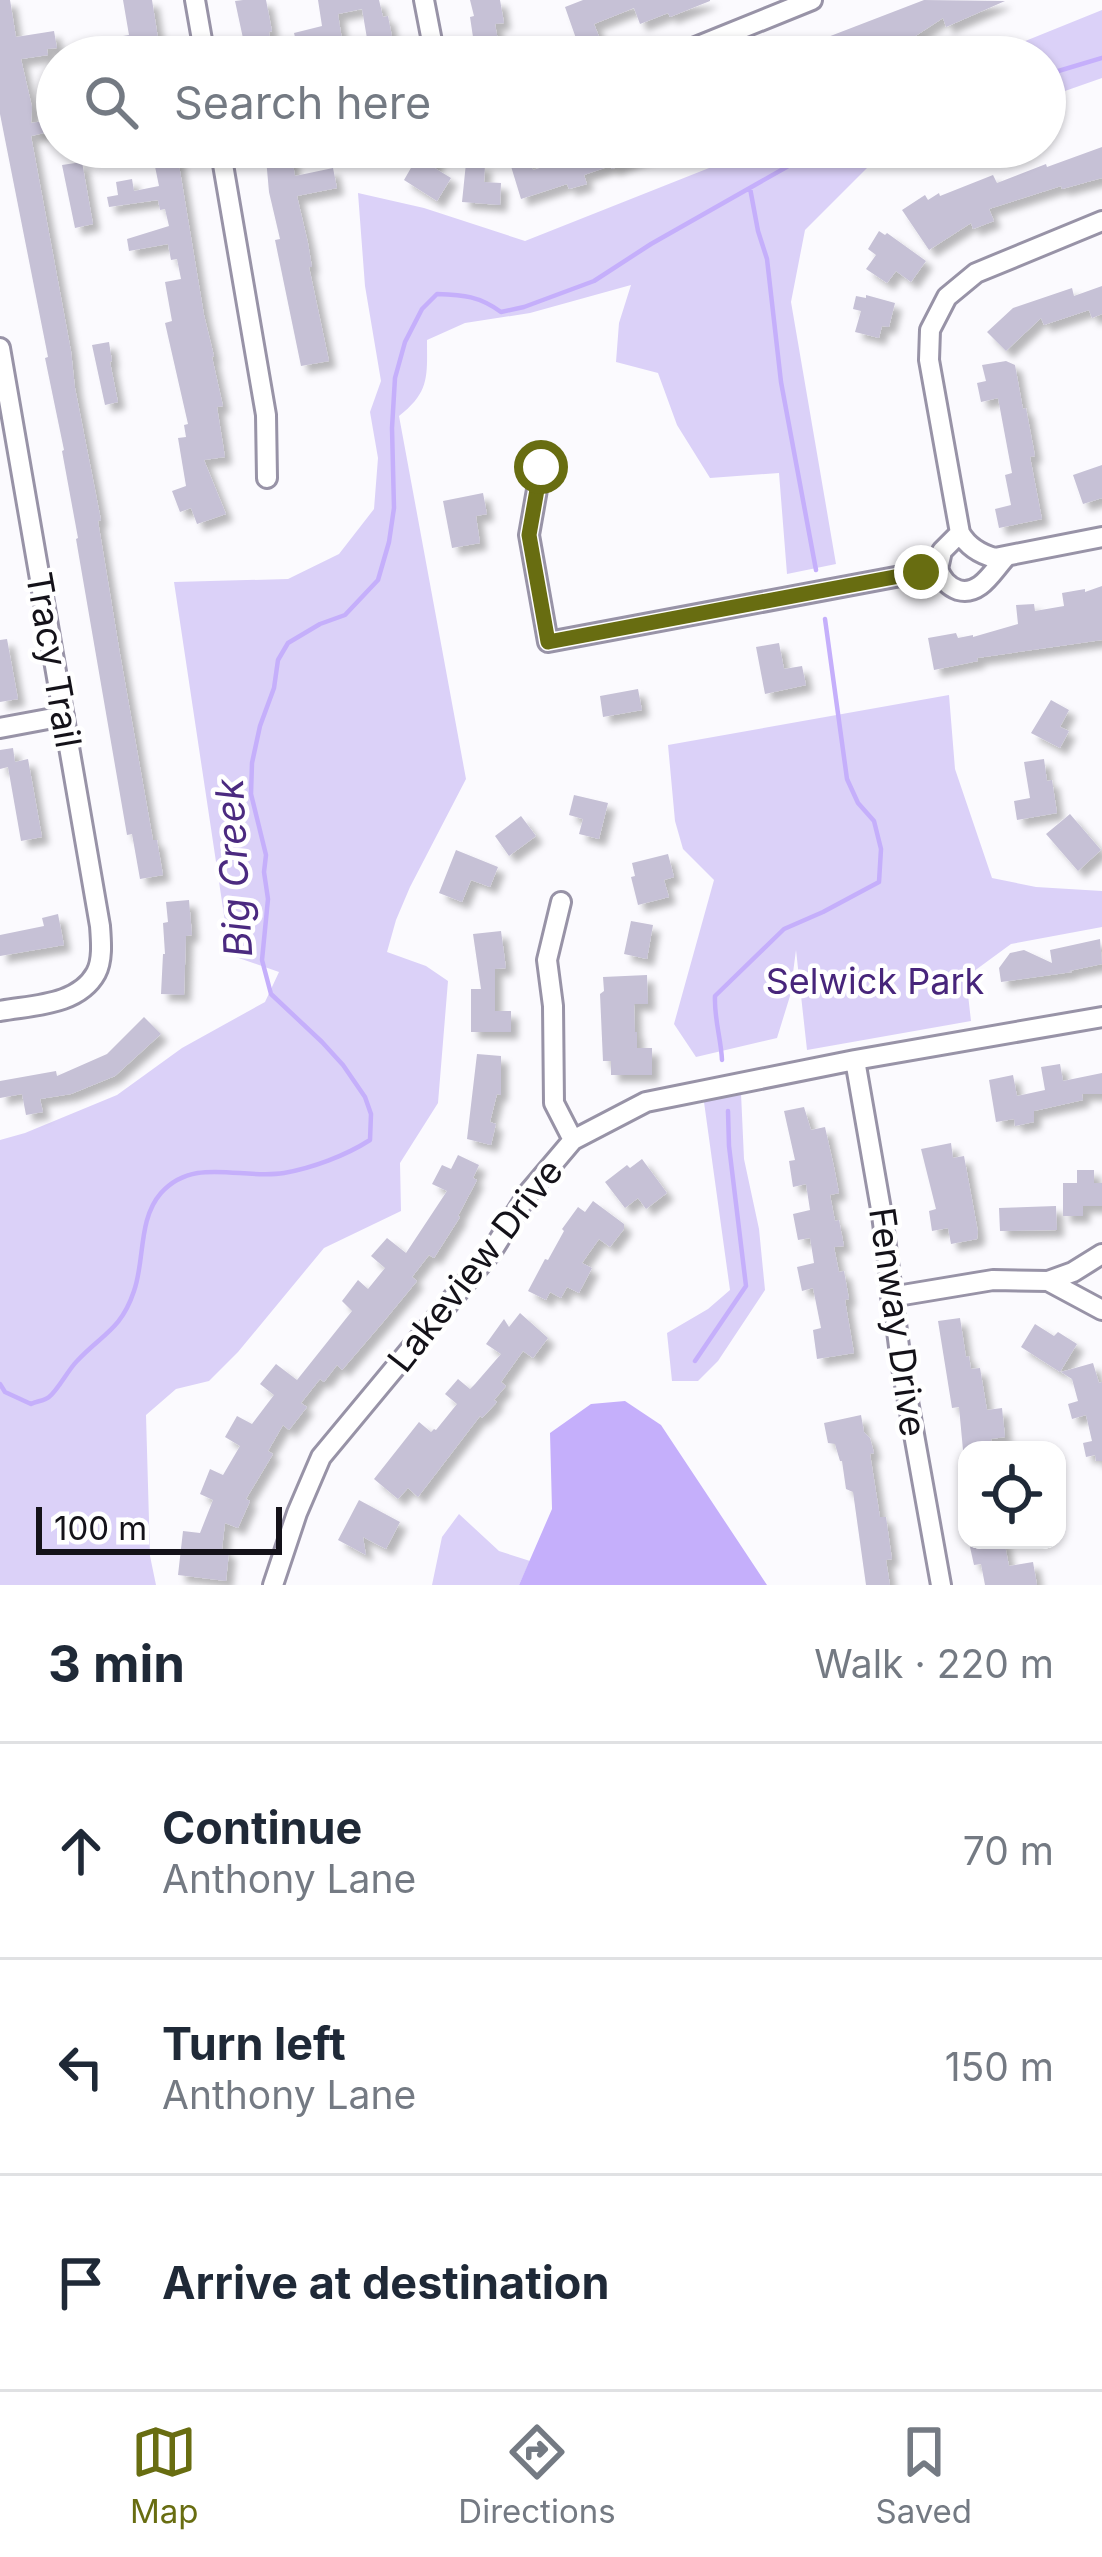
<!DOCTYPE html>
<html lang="en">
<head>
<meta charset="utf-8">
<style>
	body { margin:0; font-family:Inter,sans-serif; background:#f6f6f7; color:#1f2937 }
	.controls { position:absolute; right:36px; bottom:36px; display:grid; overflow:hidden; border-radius:24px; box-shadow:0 3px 9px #0004 }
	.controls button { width:108px; height:108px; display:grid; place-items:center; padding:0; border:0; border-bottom:3px solid #e0e1e3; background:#fff; color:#1f2937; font:60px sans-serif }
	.scale { position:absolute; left:36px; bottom:30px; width:246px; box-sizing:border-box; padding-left:12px; border:6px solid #141219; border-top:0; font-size:33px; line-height:42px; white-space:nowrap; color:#141219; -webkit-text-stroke:9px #fff; paint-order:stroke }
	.stop { position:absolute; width:36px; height:36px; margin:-27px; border:9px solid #686d11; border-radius:50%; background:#fff }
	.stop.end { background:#686d11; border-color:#fff; box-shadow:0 3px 12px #0008 }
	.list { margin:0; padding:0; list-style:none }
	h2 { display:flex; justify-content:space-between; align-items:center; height:156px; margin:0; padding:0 48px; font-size:51px }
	h2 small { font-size:39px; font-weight:400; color:#747a83 }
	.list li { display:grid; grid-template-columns:78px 1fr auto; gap:36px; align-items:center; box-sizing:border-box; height:216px; padding:0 48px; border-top:3px solid #e0e1e3 }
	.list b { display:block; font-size:45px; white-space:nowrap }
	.list p { margin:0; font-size:39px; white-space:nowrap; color:#747a83 }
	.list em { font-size:39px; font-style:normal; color:#747a83 }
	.icon { flex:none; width:66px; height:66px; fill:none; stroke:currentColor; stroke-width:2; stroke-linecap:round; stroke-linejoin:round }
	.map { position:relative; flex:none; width:1102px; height:1585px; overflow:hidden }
	.search { position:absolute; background:#fff; box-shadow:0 3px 9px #0004; left:36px; right:36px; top:36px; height:132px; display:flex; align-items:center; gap:30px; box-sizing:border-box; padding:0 42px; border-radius:66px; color:#747a83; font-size:45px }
	.sheet { height:804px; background:#fff }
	nav { display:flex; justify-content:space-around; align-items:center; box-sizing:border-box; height:168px; border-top:3px solid #e0e1e3; background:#fff; font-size:33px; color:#747a83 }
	nav a { display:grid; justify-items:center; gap:6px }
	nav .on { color:#686d11 }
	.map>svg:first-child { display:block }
	.green { fill:#dbd1f8 }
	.water { fill:#c5affb }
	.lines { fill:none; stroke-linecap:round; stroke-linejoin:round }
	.stream { stroke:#c5affb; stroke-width:4.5 }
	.building { fill:#c6c1d6; filter:url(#shadow) }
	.street-casing { stroke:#9893a7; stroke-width:24 }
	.street { stroke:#fff; stroke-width:18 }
	.route { stroke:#686d11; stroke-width:15 }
	.labels { text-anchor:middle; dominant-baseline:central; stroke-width:9; stroke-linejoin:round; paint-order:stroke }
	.street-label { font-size:36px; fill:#141219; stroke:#fff }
	.park-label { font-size:36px; fill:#47257b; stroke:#fff }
	.water-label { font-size:39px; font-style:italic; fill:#4b2a80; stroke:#fff }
</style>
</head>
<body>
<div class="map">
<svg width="1102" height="1585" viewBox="0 0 1102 1585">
	<defs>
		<filter id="shadow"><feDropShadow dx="7" dy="7" stdDeviation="3" flood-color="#0004"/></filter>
	</defs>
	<rect width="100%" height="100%" fill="#fbfafe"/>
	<path class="green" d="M1102,10V78L1045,98V57H986Z
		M762,147H911L874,161L805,230L791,302L836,564L787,574L779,473L710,478L677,425L658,373L616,362L619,323L631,285L530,313L465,323L427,340C427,376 430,392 399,416L466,779L410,887L396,920L387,952L426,966L448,981L438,1103L400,1163L401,1211L324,1248L238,1352L209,1381L176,1389L146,1415L150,1556L156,1585H0V1140L25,1133L117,1095L182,1048L265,1002L279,972L230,955L174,582L288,579L339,554L374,509L378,458L370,412L381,381L365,286L358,193L424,208L525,241Z
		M949,695L955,769L992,878L1036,887L1102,891V927L1011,944L966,977L971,1021L807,1050L796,950L790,996L777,1038L696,1057L674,1024L714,880L683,849L675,821L668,745Z
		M741,1093L744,1159L759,1229L765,1290L718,1361L698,1381H672L667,1333L708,1309L730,1290L704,1102Z
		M459,1514L499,1551L530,1561L519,1585H432L442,1537Z"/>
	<path class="water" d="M625,1401L661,1425L767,1585H519L552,1509L550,1433L591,1404Z"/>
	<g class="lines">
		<path class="stream" d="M1045,75L1102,58
			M750,188L758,231L767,259L781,382L816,570
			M722,1060C721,1038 714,1019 715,996L784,929L823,912L879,882L881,849L874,821L858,803L847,779L825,619
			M695,1361L746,1286L729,1146L728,1111
			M0,1384L5,1392L31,1404C37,1401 44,1401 49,1397C58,1390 68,1370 77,1361C102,1334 121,1330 134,1291C145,1260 138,1219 161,1193C194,1156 241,1180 284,1173C312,1168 345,1156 370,1140L371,1114L365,1097L343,1065L322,1042L271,994L262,960L268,899L264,872L266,855L251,794L252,763L260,726L274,688L278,660L288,643L320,624L345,615L378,580L389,542L394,508L392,428L395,378L405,342L422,309L437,294C464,295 479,296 501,312L524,307L594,281L651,244L806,156L858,153L869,147"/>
	</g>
	<path class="building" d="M0,0H10L16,37L54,31L57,48L47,49L48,55L21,59L32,107L31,123L57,119V130L31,136L71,351L75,388L101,520L98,521L120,654L153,840H157L163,875L140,879L132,834L127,835L76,539L78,538L62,451L64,450L45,358L48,357L0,114Z
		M123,0H152L161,57H133V53L120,55L117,37L129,35Z
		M243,0H266L272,31L269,32L273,57H247L235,1Z
		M318,0H379L383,17L388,16L395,52L370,56L362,9L338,14L343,46L325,48V43L298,50L294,33L322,26Z
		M470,0H500L504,23L495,24L501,57H476L470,17L474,16Z
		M583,0H710V1L670,17L668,13L640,24L634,8L594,24L600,39L579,47L565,7Z
		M924,0L1005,1L946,27L943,18L897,48L874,57L871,48L848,57H812L807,45Z
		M151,147H176L204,315L214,356L212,357L223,406L217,407L225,457L204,460L226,514L197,524L191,508L180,512L172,491L186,486L178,438L186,437L184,425L188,424L165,323L172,321L165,282L181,279L177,259L171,260L168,244L129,251L127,239L169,226L165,209L160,210L158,200L109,207L107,197L118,195L116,182L132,179L134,191L159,186Z
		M265,147H290L295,176L333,168L337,188L297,196L308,243L312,267H309L329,361L301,366L275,240L280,239L269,192Z
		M423,147H432L442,153L433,167L451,178L437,201L404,180Z
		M553,147H574L576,154L595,147L666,148L612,169L610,166L584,175L587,184L569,189L567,184L521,199L510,163L529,157L533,170L559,162Z
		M1102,147V178L1062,189L1061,186L989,209L994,221L973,229L971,223L929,250L902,210L925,195L928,200L939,193L940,196L993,175L997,183L1046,164L1047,167Z
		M82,162L93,224L75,228L62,165Z
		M466,163L485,165L484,182L501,183L500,205L462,202Z
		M879,231L885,235L887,233L926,261L911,282L896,271L887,283L866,269L876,255L868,249Z
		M1102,286V314L1092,318L1089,310L1044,325L1041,318L1006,351L987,332L1013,308L1072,288L1074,296Z
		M866,295L895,303L889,327L882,326L879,338L855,332L861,311L853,309L856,296L866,298Z
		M109,342L112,361L110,362L118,402L105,405L92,345Z
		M1006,361L1015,365L1023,409L1026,408L1035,456L1030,457L1042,519L999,528L995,509L1011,505L1005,475L1012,473L998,398L981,402L977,383L986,381L982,365Z
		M1102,465V498L1083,504L1073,475Z
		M483,493L487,514L476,516L480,543L452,548L443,501Z
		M1102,586V640L977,658L978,661L934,670L928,638L956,633L958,638L973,635V637L1018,624L1016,605L1034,604L1035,611L1064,606L1062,593L1085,589V592Z
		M7,639L18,699L0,702V640Z
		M779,643L784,669L802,666L806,685L765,694L756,647Z
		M638,689L642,710L603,717L600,696Z
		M1051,700L1069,710L1060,727L1069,731L1060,748L1031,733Z
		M13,748L15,762L28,759L42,837L21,841L8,767L0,769V750Z
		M1044,759L1047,781L1052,780L1057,813L1017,820L1014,801L1030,798L1024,762Z
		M574,795L608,803L599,839L579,834L583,819L569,815Z
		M1070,814L1101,850L1078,871L1046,834Z
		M521,816L536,836L509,856L495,836Z
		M456,850L498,867L490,887L471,880L462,902L439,893Z
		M668,854L674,877L664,880L669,897L638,905L631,877L635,876L632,863Z
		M189,900L192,935L186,936L184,995L161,994L163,954H165L163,923L168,922L166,902Z
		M58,914L64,945L0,956V935L44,926L42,918Z
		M631,921L653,925L647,959L624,954Z
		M501,931L506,968L495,969V1011H511V1032H471V989H481L473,934Z
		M1100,939L1102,964L1069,971L1072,972L1001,982L999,968L1010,953L1024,950L1052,963L1050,950Z
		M647,975L648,1004H634L635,1032H637V1048H652V1075H611V1061H603L600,994L604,991L603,977Z
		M144,1017L161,1034L115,1076L71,1094L40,1099L43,1112L26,1115L22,1094L0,1098V1081L56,1071L57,1076L107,1054Z
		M477,1054L501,1056V1095L497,1094L490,1122L496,1124L491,1145L467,1139Z
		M1060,1064L1063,1081L1102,1073V1094H1082L1083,1100L1034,1111V1122L1015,1126L1014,1119L996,1122L989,1080L1013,1075L1017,1096L1045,1090L1041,1067Z
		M804,1107L811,1130L825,1127L834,1167L839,1193L830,1195L835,1221L839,1220L844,1246L834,1247L839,1272L844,1271L849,1299L845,1300L854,1353L817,1359L813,1330L821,1328L813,1288L802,1291L797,1267L814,1263L810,1238L798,1240L793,1214L810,1210L806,1184L793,1187L789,1161L795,1160L784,1111Z
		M951,1143L953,1158L964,1156L978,1232L977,1239L951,1244L948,1228L932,1231L929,1211L936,1209L921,1149Z
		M458,1155L479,1165L473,1178L477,1180L458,1216L460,1217L434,1258L429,1255L412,1277L417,1281L384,1321L342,1370L337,1365L324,1382L320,1379L301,1403L307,1407L289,1430L283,1425L268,1451L273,1454L246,1499L250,1501L238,1528L225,1523L222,1549L229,1552L226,1581L178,1575L183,1531L200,1533L213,1500L200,1494L210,1469L223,1475L240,1446L225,1437L237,1416L252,1424L274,1395L260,1384L276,1364L297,1380L352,1311L342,1301L358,1280L368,1289L385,1268L371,1256L387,1238L406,1253L447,1191L432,1184L442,1165L451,1169Z
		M642,1159L667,1193L646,1209L638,1198L625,1208L605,1182L627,1165L630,1168Z
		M1077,1170H1094V1183H1102V1206H1083V1216H1063V1183H1077Z
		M593,1201L624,1224V1229L610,1247L599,1239L582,1263L592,1268L579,1293L567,1287L561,1298L550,1292L546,1300L528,1291L545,1259L548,1260L564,1231L562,1229L578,1207L585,1212Z
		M1056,1206L1057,1230L1000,1231L999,1208Z
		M520,1313L548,1338L533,1358L523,1351L501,1382L506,1386L494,1400L497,1402L482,1418L480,1416L418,1497L408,1488L398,1499L374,1479L419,1422L431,1432L434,1429L436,1430L457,1404L445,1394L458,1379L470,1389L475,1384L501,1354L486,1344L504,1319L509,1327Z
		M960,1318L966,1357L969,1356L971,1369L980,1368L987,1410L1002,1408L1005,1437L991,1439L992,1450H963L959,1407L952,1408L938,1321Z
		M1035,1324L1054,1336L1058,1332L1077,1344L1060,1372L1021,1347Z
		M1093,1363L1099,1383L1102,1382V1461H1096L1095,1455L1086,1457L1083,1443L1092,1441L1086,1415L1072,1419L1068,1404L1078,1401L1072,1379L1061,1372Z
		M861,1415L864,1432L870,1438L874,1453L870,1454L880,1517H886L892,1559L886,1560L890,1585H866L853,1492L846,1489L842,1461H840L835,1444L828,1443L824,1423Z
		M359,1500L400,1522L386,1549L363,1537L366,1555L338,1540Z
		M979,1540H1004L1009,1566L1033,1562L1037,1585H985L981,1564L974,1565L970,1547L980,1545Z"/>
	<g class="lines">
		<defs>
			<path id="street" d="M195,0L205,57
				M424,0L435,57
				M671,57L812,0
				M220,147L266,415L267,478
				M1102,221L976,273L947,297L930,330L929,360L960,533C968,547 980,554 995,558L1102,537
				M0,348L100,926C101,940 103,960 96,973C78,1006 31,1005 0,1011
				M541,467L529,535L548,642L938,569C942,579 947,586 958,590C980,596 992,572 1005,558
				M938,569L942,551L960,533
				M0,728L64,716
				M561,902L547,960L553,1006L554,1103L573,1140
				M855,1060L882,1215L901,1362L941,1585
				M1048,1281L1073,1272L1102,1254
				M891,1297L993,1280L1048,1281L1102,1310
				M273,1585L297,1513L321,1457L492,1251L529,1192L573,1140L646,1102L855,1060L1102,1017"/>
		</defs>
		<use href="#street" class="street-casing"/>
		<use href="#street" class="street"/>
	</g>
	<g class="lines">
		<path class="route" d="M541,467L529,535L548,642L921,572"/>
	</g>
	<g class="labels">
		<g class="street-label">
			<text transform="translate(54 660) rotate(80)">Tracy Trail</text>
			<text transform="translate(475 1265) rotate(-52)">Lakeview Drive</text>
			<text transform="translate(898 1322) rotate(82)">Fenway Drive</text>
		</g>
		<g class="park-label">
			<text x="875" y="981">Selwick Park</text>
		</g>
		<g class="water-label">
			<text transform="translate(233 868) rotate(-93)">Big Creek</text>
		</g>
	</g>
</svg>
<div class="controls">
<button><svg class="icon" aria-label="locate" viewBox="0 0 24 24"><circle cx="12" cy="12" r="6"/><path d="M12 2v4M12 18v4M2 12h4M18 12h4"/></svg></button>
</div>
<div class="scale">100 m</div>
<div class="stop" style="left:541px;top:467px"></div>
<div class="stop end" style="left:921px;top:572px"></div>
<div class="search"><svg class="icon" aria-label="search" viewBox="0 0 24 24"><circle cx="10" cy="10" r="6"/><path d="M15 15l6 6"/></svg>Search here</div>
</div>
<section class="sheet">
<h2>3 min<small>Walk · 220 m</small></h2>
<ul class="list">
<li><svg class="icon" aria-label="ahead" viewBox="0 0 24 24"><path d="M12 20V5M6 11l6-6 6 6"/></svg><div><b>Continue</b><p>Anthony Lane</p></div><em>70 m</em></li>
<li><svg class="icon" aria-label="left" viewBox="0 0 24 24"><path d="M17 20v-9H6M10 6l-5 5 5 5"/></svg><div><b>Turn left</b><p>Anthony Lane</p></div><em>150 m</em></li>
<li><svg class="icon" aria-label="arrive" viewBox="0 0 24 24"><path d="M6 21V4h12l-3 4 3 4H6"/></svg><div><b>Arrive at destination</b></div></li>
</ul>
</section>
<nav>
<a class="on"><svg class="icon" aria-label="map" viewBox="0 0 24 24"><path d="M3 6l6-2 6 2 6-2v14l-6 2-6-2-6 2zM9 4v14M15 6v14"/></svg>Map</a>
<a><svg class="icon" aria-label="directions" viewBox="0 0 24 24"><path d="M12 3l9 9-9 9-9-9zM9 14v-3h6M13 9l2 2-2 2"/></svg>Directions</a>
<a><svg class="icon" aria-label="saved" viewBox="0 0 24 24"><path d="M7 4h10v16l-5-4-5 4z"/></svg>Saved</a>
</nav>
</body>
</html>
